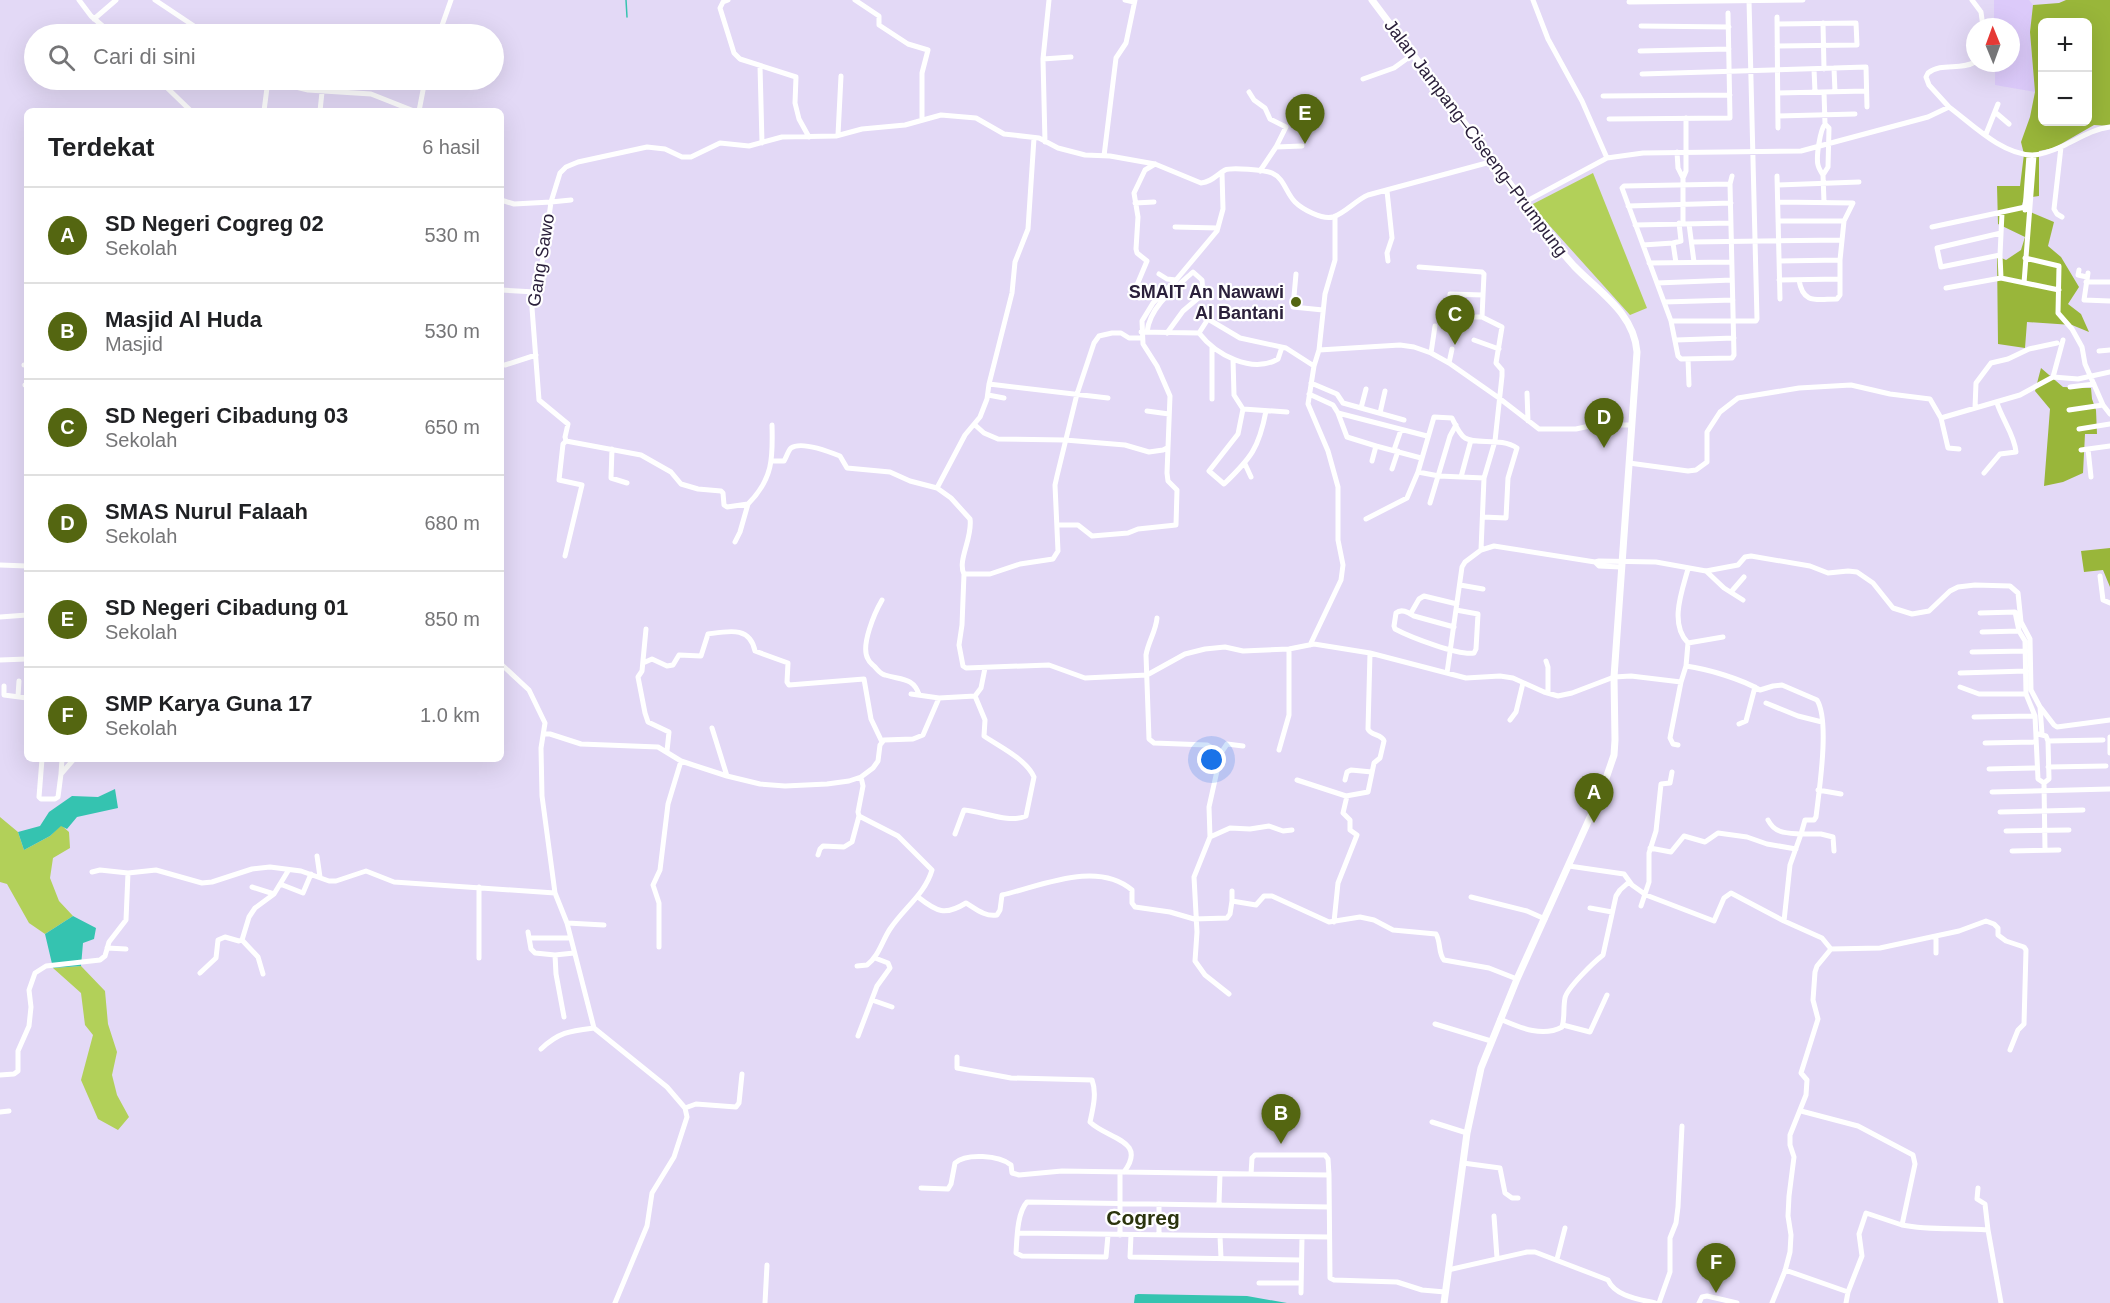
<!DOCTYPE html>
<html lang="id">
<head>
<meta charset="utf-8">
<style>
	body { margin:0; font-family:Helvetica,sans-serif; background:#f2f2f2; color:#202124 }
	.controls { position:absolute; right:18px; top:18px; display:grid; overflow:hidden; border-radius:9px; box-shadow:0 6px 24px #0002 }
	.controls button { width:54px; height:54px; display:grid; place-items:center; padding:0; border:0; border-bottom:2px solid #e0e0e0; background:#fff; color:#202124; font:30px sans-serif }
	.compass { position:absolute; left:1966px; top:18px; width:54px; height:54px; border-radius:50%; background:#fff; box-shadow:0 6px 24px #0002; rotate:359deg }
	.you { position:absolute; left:1212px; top:760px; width:21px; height:21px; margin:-15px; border:4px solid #fff; border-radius:50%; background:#1a73e8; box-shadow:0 0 0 9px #1a73e833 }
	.badge { display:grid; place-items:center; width:39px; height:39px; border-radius:50%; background:#546611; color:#fff; font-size:20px; font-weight:700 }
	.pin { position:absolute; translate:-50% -50px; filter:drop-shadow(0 2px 3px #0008) }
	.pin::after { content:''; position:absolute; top:32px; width:21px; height:18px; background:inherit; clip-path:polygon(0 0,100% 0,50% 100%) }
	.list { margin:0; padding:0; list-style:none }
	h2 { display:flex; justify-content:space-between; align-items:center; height:78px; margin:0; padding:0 24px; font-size:26px }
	h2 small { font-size:20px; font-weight:400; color:#757577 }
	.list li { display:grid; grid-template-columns:39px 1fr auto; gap:18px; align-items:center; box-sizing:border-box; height:96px; padding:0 24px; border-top:2px solid #e0e0e0 }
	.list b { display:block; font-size:22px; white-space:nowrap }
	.list p { margin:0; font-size:20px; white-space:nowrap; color:#757577 }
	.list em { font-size:20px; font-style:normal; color:#757577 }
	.icon { flex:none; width:33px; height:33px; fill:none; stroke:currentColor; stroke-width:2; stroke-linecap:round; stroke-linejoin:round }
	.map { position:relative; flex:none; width:2110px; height:1303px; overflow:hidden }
	.search { position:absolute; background:#fff; box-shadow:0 6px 24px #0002; left:24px; top:24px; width:480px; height:66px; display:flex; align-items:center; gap:15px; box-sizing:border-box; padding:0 21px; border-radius:33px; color:#757577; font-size:22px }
	.panel { position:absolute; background:#fff; box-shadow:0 6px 24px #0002; left:24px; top:108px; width:480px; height:654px; border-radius:9px }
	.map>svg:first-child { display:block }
	.built { fill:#dccafa }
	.green { fill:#b2d059 }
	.forest { fill:#99b63a; fill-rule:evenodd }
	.water { fill:#35c3b0 }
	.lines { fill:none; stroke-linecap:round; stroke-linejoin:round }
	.stream { stroke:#35c3b0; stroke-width:1.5 }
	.minor { stroke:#fff; stroke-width:5 }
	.major { stroke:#fff; stroke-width:7 }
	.poi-dot { fill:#546611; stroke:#fff; stroke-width:2 }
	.labels { text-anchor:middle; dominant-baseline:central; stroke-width:4.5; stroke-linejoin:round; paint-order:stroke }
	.street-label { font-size:18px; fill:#2b203b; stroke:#fff }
	.poi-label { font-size:18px; font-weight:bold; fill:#2b203b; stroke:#fff; text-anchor:end }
	.quarter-label { font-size:21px; font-weight:bold; fill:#2b340d; stroke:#fff }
</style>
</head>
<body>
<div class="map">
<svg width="2110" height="1303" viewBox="0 0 2110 1303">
	<rect width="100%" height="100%" fill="#e3d9f6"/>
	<path class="built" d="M1994,0H2029L2033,5L2030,32L2035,92L1995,85V63H2011V27H1994Z"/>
	<path class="green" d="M1593,173L1647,308L1630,315L1531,205Z
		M0,817L18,832L24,850L50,836L61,825L69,832L70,848L53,858L50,878L59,901L73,916L45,934L29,923L7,884L0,882Z
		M81,966L105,991L108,1024L117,1052L112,1075L117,1095L129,1117L118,1130L98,1119L81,1080L93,1035L85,1025L81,993L53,968Z"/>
	<path class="forest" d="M2066,0H2110V126L2094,125L2054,148L2039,151V196L2024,198L2021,208L2054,222L2048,246L2061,257L2079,287L2068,304L2081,314L2089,332L2072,325L2027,322L2025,348L1998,344L1997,256L2006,260L2021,250L2025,237L1998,224L1997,186H2020L2024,154L2021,142L2030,117L2035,92L2030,32L2033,5L2059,3ZM2042,22H2088V122H2042Z
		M2041,368L2063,387L2091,388L2092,399L2096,410L2097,434H2085L2083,473L2063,482L2044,486L2050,409L2035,391Z
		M2110,548V587L2103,570L2084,572L2081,551Z"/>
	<path class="water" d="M115,789L118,808L77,817L67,829L61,826L50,836L24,850L18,832L40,826L49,812L72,796L98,797Z
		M73,916L96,928L94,939L83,943L81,966L53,968L45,934Z
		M1138,1294L1247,1296L1287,1303H1134L1135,1295Z"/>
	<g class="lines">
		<path class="stream" d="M626,0L627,17"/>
		<path class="minor" d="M79,0L91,16L112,34
			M155,0L206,34
			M728,0L723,2L720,8L734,53L740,59L796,77L795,103L799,119L809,137
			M855,0L879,16V25L908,44L928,50L922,73V120
			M1125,0L1134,2
			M1533,0L1548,39L1582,101L1607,158
			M1972,0L1981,12L1983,27
			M1629,2L1803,0
			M1777,17L1778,128
			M94,19L116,0
			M1823,23L1824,69
			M1777,24L1856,23L1857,45L1777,46
			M1641,26L1729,27
			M442,27L473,34
			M439,34L451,0
			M1640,51L1729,49
			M1043,59L1071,57
			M760,66L762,143
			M1834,68L1835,92
			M1814,69L1815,92
			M1642,74L1866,67L1867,107
			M1363,79L1394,68L1412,55
			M159,80L191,111
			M267,80L308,90L371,94L414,111
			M1249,92L1254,100L1265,108L1270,119L1286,127L1276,147
			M1778,93L1866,91
			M1603,96L1730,95
			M1949,107L1929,85L1926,77L1928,73C1942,62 1960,71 1975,62
			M264,111L268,80
			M320,111L322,92
			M419,111L425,80
			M1995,112L2009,124
			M1778,116L1855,114
			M1609,119L1730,118L1728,13
			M1986,134L1998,104
			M838,135L841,76
			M1045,142L1043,59L1049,0
			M2061,147L2054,209L2057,214L2062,217
			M1677,152L1678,168L1683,178
			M1104,156L1116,58L1126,43L1135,0
			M1155,164L1145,170L1134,193L1138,217L1136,249L1137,253L1147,261L1134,292L1139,298L1149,296L1157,299
			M1260,171L1276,147L1302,146
			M1823,175C1821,172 1819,169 1818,165C1816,157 1820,130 1825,124
			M1777,176L1780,299
			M1730,184L1624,186L1622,188L1671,321L1678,356L1681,359L1732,358L1734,355L1730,184L1732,176
			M1778,185L1859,182
			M1387,191L1392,238L1387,253L1388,261
			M501,200L514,204L551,202L560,173L566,167L578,162L647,147L665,149L682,157H691L720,143L749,146L782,137L836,136L862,129L905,125L941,115L976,118L1004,134L1039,138L1058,148L1085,155L1110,156L1155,164L1201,183C1212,182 1216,175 1225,170C1231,167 1265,170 1272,173C1284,178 1286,193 1295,202C1302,209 1322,220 1333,217C1345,213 1356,200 1368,195L1494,161
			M571,200L551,202L544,253L532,308L539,400L568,424L565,437L566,441L641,455L671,472L681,484L698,489L721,491L723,493L724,505L727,507L748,504C773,479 773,458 772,425
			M1778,202L1853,203L1844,221H1778
			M1824,202L1823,175L1828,167L1829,128L1825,124L1824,92
			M1135,203L1154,202
			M1523,203L1607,158L1643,153L1801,151L1928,117L1949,107C1972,124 2001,154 2032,155C2042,155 2054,150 2063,146C2078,139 2093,129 2110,127
			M1628,206L1731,203
			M2025,210L2029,155
			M1335,216V260L1325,294L1319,350L1400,345L1414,347L1431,353L1449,363L1499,398L1539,429H1576L1594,425H1631
			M1683,224V178L1686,171V118
			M1689,224L1694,262
			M1635,225L1731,223
			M1175,227L1218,228
			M1932,227L2030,206
			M1692,242L1842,240
			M1643,245L1673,243
			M2000,255L1941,267L1937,248L2001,233
			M2025,258L2059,266L2058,313L2072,329L2082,347L2085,364L2103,405L2110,414
			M1779,261L1840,260L1844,221
			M1649,263L1731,262
			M1676,263L1673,243L1681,241L1679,223
			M1419,267L1482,272L1484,274L1482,317L1502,327L1496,363L1502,370V376L1495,441L1484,478L1481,550
			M2079,270L2078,275L2087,277
			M2088,273L2084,300L2110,301
			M1159,274L1167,279L1176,280
			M1296,274L1293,307L1323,310
			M2001,278L2059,290
			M1779,280L1840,279
			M1799,280C1803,305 1817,299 1837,299L1840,295V260
			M2086,282H2110
			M1657,283L1732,280
			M2024,283L2034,155
			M1946,288L2001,278L2000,255L2002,213
			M501,290L535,292
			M1664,302L1733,300
			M1449,306L1450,294L1483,295
			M1466,317H1482
			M1671,321H1756L1757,319L1749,0
			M1141,332L1199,333L1208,319L1240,338L1286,348L1314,366
			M1147,332C1150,306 1174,289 1193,272L1202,280L1203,294L1183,311L1167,333
			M1199,333C1216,355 1252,374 1278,359L1282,347
			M1474,340L1499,349
			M1676,340L1734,338
			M2099,351L2110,350
			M1431,353L1435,326
			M1233,359L1234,395L1243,409L1287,412
			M1688,359L1689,385
			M1449,363L1452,349
			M24,365H27
			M505,365L536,355
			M2053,377L2063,340
			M1311,383L1337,394L1343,403L1404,420
			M989,384L1108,398
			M25,385H27
			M2070,387L2094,384
			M1527,393L1528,421
			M1309,394L1333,405L1338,413
			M988,395L1004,398
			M1212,399V347
			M1361,408L1366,389
			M1975,408L1976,383L1991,363L2008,359L2029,349L2057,343
			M1243,409L1238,434L1209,471L1224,484C1251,458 1259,448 1266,411
			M2069,410L2103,405
			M1147,411L1169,414
			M1380,413L1385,391
			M1941,418L1948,448L1959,449
			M975,425L984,433L998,439L1065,440L1125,445L1149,452L1163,450L1167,448
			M2079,429L2110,424
			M1376,446L1347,437L1338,413L1427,436
			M612,449L611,478L627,483
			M2088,449L2110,446
			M1394,450L1401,430
			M2081,450L2088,449L2091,477
			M773,461H784C786,458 788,451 791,448C801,441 830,452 840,456L847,468L890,472L910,481L937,488L951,498L970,519C973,537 957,561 964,574H990L1020,564L1053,559L1058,551L1055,485L1057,476L1077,394L1094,343L1099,336L1112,333H1121L1129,338H1142
			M1372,461L1376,446L1421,458
			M1629,463L1688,471L1696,470L1707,462V432L1720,412L1738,398L1799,388L1851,385L1890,394L1930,399L1941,418L2020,395L2053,377L2078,379L2110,372
			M1245,464L1251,477
			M1392,469L1398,451
			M1984,473L2000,454L2016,452C2015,436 2002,419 1997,403
			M1461,477L1471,440
			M937,488L965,435L980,417L987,399L989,384L1012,293L1015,262L1028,229L1034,138
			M1430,503L1450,436L1456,425
			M1483,517L1506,518L1508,478L1517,448C1501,437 1477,445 1465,438C1459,434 1455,424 1452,418L1434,417L1418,472L1439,476L1484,478
			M1366,519L1407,498L1418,472
			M1057,525H1078L1092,536L1128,533L1138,529L1176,525L1177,490L1168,481L1167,473L1170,396L1157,366L1143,344L1142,321L1153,303L1176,280L1217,231L1223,209L1222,173
			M735,542L740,532L748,504
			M565,556L582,485L559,480L563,444L566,441
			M1595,562L1599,561L1656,562L1706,571L1738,565L1745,557L1751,556L1810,566L1828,573L1848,571L1857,572L1873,583L1893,608L1912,614L1929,611L1950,591L1958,587L1975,585L2010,586L2018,593L2021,622L2030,639L2031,690L2040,707L2042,734
			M0,565L27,566
			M1706,571L1724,588L1743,600
			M964,574L962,625L959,645L963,666L966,668L1049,665L1085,678L1147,675L1185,654L1205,649L1225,647L1243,651L1289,649L1314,644L1370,653L1466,678L1500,676L1513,678L1544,692L1558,696L1572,693L1614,677L1631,676L1681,682L1686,666C1708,669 1741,679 1760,690L1773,686L1782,685L1817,700C1830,721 1819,791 1816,817L1814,820H1805L1801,834C1787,833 1775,834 1768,820
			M2100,576L2103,600L2110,603
			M1460,585L1483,589
			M1731,592L1744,577
			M882,600C875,612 860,646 868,659C869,662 872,664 874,666C878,670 880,674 885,675C900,680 914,677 919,695
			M1411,613L1419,599L1424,596L1457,604
			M1980,613L2015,612L2019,631L2025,641L2026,694L2035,716L2038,779L2044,783L2045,850
			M0,617L27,615
			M1157,618C1156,631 1148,642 1146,655L1149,739L1154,743L1207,745L1221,753L1209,807L1210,837L1194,877L1197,932L1195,961L1205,975L1229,994
			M1454,627L1414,616C1409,613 1402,608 1396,613L1394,626L1395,629C1410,637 1459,656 1474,653L1476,649L1478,614L1456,610
			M646,629L642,671L638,677L645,713L648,722L669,732L667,751
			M1982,632L2019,631
			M1688,643C1669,624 1682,591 1688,569
			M1310,645L1341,580L1343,565L1338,540V487L1328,451L1308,404L1314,366L1319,350
			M1972,652L2026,651
			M0,660L27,659
			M1546,661L1548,667V693
			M643,663L652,659L667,666L673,665L679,655L701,656L708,634C729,631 750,626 755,651L788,663L787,682L789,685L864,679L871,719L882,742
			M501,664L529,690L545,723L541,748L542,796L555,893L567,923L594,1028L667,1087L685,1108L687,1117L674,1157L652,1193L647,1226L615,1303
			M1686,666L1688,643L1723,637
			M1447,673L1462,567L1465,562L1481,550L1494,546L1595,562L1599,566L1621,567
			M1960,673L2026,671
			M4,686V695L27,698
			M1960,687L1979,694H2026
			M911,694L939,698
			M18,696L19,681
			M1766,703L1798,716L1822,722
			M2041,708L2054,725L2057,727L2110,720
			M1974,717L2035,716
			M1510,720L1516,712L1523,683
			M1739,724L1746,721L1755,687
			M712,728L727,776
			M544,734H550L581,744L658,747L681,761L727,776L760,784L785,786L827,784L849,781L861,777L873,768L878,761L880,745L884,740L913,739L923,735L939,698L975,696L981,688L985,668
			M2038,734L2046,736L2048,741L2049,779L2044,783
			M2110,737V753
			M2048,741L2103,740
			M1985,743L2036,742
			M1678,745L1673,744L1670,738L1681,682
			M1279,750L1289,715V649
			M1221,753L1227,744L1243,746
			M42,759L39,797L41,799H55L58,797L61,774L74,759
			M2048,767L2106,766
			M1989,769L2037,768
			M61,774L62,759
			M1297,780L1346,796L1368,792L1374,763L1380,758L1384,741C1382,734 1371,736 1368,729L1370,653
			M1345,780L1347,772L1351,770L1372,772
			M1818,790L1841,794
			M1992,792L2110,789
			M2000,812L2083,810
			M2006,831L2069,830
			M955,834L964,810C982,811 1009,824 1026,816L1034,777C1026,759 1000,747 984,736L985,720L975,696
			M1210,837L1230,828L1250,829L1269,826L1283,831L1292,830
			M1650,848L1671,852L1684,836L1705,842L1718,833L1747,837L1767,844L1796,849
			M2012,851L2059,850
			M818,855L820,849L823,846L844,847L852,842L859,816
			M317,856L320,877
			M1569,866L1624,874L1632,885L1646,895L1714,921L1724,898L1731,893L1784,921L1822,938L1831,949L1880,948L1959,931L1986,921L1994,924L1998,928V935L2006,941L2024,947L2026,950L2024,1024L2018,1030L2010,1050
			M92,872L100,870L128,873L156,870L202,883L212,882L252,869L270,867L301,871L329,881H336L366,871L394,882L555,893
			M280,884L303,893L311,874
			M252,887L274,894
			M1232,891V901L1256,905L1264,896H1272L1329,922L1360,917L1374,920L1393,930L1436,934C1441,942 1438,953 1444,960L1489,968L1517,979
			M918,897C937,912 945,916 966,903C976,909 985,917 997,915L1000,910L1002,895C1041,886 1097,860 1132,890V903L1135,907L1170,912L1194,919L1227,918L1230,914L1232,901
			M1471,897L1527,911L1545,919
			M1641,906L1649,882V853L1656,831L1661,784L1670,783L1672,772
			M1590,908L1612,912
			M1784,921L1790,865L1801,834H1821L1833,837L1834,851
			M1334,922L1338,883L1357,835L1350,830V820L1343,813L1347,796
			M567,923L604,925
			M528,932L531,949L535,953L555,955L574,953
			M530,938H570
			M242,940L258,957L263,974
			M659,947V903L653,885L660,870L668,804L681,761
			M107,948L126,949
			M1936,953V936
			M555,955L556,974L564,1017
			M479,958V887
			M857,966L867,965C879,956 882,941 890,929C904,908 925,894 932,870L898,836L859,816L858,812L863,786L861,777
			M200,973L216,958L218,940L225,937L239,941L242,940L249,917L255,908L274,894L288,871
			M872,1000L892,1007
			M1500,1019C1519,1027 1542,1038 1562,1027C1565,1018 1563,1008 1565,998C1567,988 1594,962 1603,955L1616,896L1620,890L1629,882
			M1435,1024L1491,1041
			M1563,1025L1590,1032L1607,995
			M858,1036L877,986L890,968L888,963L875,958
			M541,1049C559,1032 570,1031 594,1028
			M957,1057V1068L1011,1078L1092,1080C1097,1093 1093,1108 1090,1122C1107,1139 1148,1140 1124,1172
			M0,1075L14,1074L18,1071V1051L29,1026L31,1007L29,990L35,973L46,966L100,960L105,956L109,942L126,920L128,873
			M685,1108L696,1104L736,1107L739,1103L742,1074
			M1801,1111L1858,1126L1913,1155L1915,1164L1902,1225C1932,1231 1958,1227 1988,1230L2001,1303
			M0,1112L9,1111
			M1432,1122L1467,1133
			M1463,1163L1500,1168L1505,1193L1512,1198H1518
			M1251,1174L1329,1175
			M921,1188L948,1189L951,1184L955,1163C966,1153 999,1155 1011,1165L1012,1173L1019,1175L1062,1171L1251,1174L1252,1158L1255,1155H1325L1328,1159L1329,1175L1330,1278L1334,1280L1397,1282L1422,1290L1445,1292
			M1978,1188L1977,1199L1985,1204L1988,1230
			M1219,1204L1220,1174
			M1494,1216L1497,1258
			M1018,1233L1329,1237
			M1159,1234V1204
			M1108,1235L1106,1257L1022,1256L1016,1253C1017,1238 1017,1213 1027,1202L1329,1207
			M1120,1235V1172
			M1131,1235L1130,1257L1300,1260
			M1220,1236L1221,1258
			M1557,1259L1565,1228
			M1448,1270L1527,1252H1535L1608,1280C1615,1296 1638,1299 1655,1303
			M1785,1270L1848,1292
			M1259,1283H1300
			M1301,1293L1302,1237
			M765,1303L767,1265
			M1659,1303L1670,1272V1238L1676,1223L1678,1207L1682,1126
			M1699,1303L1702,1297L1707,1296L1737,1303
			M1772,1303L1785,1271L1790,1252L1791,1235L1788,1216L1789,1196L1794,1157L1790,1145V1135L1806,1095L1807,1080L1801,1073L1818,1019L1813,1000L1815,972L1817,966L1831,949
			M1846,1303L1848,1292L1862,1256L1859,1234L1866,1213L1902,1225"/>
		<path class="major" d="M1372,0C1412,54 1453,107 1493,161C1520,196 1544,233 1574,266C1599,292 1634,313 1637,352L1614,677L1615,740L1614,755L1601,793L1517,979L1481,1068L1467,1133L1444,1303"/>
	</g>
	<circle class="poi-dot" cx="1296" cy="302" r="6"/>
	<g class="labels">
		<g class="street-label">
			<text transform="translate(1476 138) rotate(53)">Jalan Jampang–Ciseeng–Prumpung</text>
			<text transform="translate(541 260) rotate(-81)">Gang Sawo</text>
		</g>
		<g class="poi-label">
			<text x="1284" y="292">SMAIT An Nawawi<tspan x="1284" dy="21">Al Bantani</tspan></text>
		</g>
		<g class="quarter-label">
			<text x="1143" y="1217">Cogreg</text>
		</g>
	</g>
</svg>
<div class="controls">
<button>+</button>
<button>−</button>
</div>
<svg class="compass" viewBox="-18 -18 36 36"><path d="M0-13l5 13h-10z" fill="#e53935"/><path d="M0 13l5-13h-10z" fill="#757577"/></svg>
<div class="you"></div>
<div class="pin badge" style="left:1594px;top:823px">A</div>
<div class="pin badge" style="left:1281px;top:1144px">B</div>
<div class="pin badge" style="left:1455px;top:345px">C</div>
<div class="pin badge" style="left:1604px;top:448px">D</div>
<div class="pin badge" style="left:1305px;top:144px">E</div>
<div class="pin badge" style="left:1716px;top:1293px">F</div>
<div class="search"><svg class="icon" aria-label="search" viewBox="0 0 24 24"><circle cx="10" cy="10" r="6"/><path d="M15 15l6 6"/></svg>Cari di sini</div>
<section class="panel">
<h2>Terdekat<small>6 hasil</small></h2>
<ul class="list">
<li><span class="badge">A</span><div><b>SD Negeri Cogreg 02</b><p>Sekolah</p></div><em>530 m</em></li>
<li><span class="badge">B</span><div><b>Masjid Al Huda</b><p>Masjid</p></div><em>530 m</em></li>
<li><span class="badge">C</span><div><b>SD Negeri Cibadung 03</b><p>Sekolah</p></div><em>650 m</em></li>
<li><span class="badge">D</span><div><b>SMAS Nurul Falaah</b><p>Sekolah</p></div><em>680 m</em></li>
<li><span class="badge">E</span><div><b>SD Negeri Cibadung 01</b><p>Sekolah</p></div><em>850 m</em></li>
<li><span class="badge">F</span><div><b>SMP Karya Guna 17</b><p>Sekolah</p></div><em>1.0 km</em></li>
</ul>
</section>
</div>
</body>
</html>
